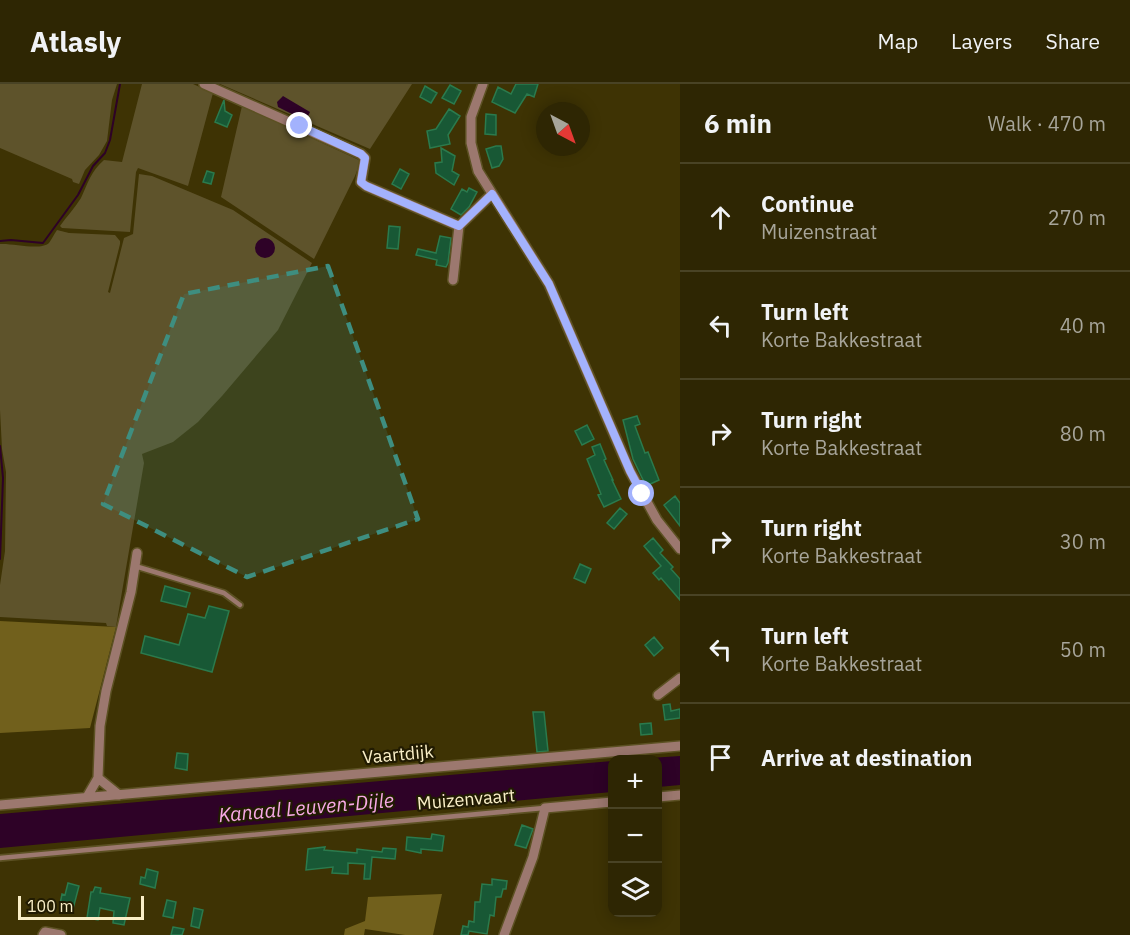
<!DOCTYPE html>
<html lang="en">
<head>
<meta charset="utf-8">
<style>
	body { margin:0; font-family:"IBM Plex Sans",sans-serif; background:#362e0d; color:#f1f3f6 }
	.controls { position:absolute; right:18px; bottom:18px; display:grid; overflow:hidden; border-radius:12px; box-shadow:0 3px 15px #0003 }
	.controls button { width:54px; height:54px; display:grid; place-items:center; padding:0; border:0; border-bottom:2px solid #494325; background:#2e2603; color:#f1f3f6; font:30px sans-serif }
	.compass { position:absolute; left:536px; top:18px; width:54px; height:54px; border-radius:50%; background:#2e2603; box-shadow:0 3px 15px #0003; rotate:139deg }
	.scale { position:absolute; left:18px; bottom:15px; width:126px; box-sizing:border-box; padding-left:6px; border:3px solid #faefc8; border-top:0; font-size:16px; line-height:21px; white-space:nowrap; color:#faefc8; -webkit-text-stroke:4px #211b02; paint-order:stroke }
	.stop { position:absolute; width:18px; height:18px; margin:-14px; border:4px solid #a3b2fd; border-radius:50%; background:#fff }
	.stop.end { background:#a3b2fd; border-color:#fff; box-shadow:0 2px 6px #0008 }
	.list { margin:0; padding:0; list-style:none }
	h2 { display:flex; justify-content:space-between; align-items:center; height:78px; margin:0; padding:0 24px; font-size:26px }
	h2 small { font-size:20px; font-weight:400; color:#a7a59a }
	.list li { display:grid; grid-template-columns:39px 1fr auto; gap:18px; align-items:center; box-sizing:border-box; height:108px; padding:0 24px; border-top:2px solid #494325 }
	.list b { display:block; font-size:22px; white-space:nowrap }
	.list p { margin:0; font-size:20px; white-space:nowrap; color:#a7a59a }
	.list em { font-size:20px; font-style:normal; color:#a7a59a }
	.icon { flex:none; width:33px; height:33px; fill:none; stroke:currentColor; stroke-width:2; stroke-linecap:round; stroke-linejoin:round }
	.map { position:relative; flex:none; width:680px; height:851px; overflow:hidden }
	header { display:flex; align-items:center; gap:36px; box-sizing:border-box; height:84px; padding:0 30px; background:#2e2603; border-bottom:2px solid #494325 }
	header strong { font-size:28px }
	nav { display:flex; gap:33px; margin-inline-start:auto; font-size:21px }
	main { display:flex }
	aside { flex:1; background:#2e2603 }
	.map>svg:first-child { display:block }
	.green { fill:#5e532b }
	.forest { fill:#71601c }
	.water { fill:#2e0227 }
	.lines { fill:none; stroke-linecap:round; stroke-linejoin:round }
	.stream { stroke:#2e0227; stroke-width:2 }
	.building { fill:#185835; stroke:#2b7a4d; stroke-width:1.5 }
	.lane-casing { stroke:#5c5123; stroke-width:8 }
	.street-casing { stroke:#5c5123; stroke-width:12 }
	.lane { stroke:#9c786f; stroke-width:4.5 }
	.street { stroke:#9c786f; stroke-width:9 }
	.route { stroke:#a3b2fd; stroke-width:8 }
	.marked { fill:#3e8e80; fill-opacity:0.2; stroke:#3e8e80; stroke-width:4.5; stroke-dasharray:12 8; stroke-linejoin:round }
	.labels { text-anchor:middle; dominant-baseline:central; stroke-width:4.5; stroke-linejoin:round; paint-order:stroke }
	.street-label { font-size:18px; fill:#faefc8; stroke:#211b02 }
	.water-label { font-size:20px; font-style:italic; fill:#f7a9e5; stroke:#211b02 }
</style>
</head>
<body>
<header>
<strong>Atlasly</strong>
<nav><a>Map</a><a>Layers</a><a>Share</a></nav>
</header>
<main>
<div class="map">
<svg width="680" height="851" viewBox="0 0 680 851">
	<rect width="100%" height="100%" fill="#3e3304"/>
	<path class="green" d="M0,0H117L112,16L107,57L99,71L85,86L79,100L73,98L72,95L0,64Z
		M142,0H193L213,9L188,102L138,84L136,88L130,148L62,144L60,142C66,133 75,124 81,114C88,99 91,87 104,76L122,78Z
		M220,0H412L370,65Z
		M242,22L359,76V81L355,92L314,175L221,113Z
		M139,90L152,92L233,126L312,179L278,246L222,312L198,338L173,358L142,370L144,379L116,543L107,542L106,539L0,533V501L5,467L6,388L2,365L0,326V160C13,159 40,167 49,159C52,155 54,150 57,146L69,149L115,151L120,157V160L108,208L110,209L124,154L133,150Z"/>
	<path class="forest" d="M0,537L116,543L90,644L0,649Z
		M442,810L433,851H405L365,845L364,851H344L345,845L365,837L368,813Z"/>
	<path class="water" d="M283,12L310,28L307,34L292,30L278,23L277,18Z
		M255 164a10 10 0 1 1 20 0a10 10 0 1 1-20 0Z
		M680,672V701L658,703V676L635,675Z
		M612,677V708L0,764V730Z"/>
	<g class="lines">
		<path class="stream" d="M0,157L11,156L43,159L78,111L93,82L105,69L110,56L120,0
			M0,362L3,394L0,475"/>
	</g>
	<path class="building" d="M516,0H538L534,13L527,10L515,29L492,18L498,3L511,10Z
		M450,1L461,7L454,20L442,14Z
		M425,2L437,9L431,19L420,13Z
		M224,16L225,27L232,31L227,43L215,38Z
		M449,25L460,32L448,51L450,60L430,64L427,47L436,45Z
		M486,30L496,31V51L485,50Z
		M496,62H501L503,75L499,82L492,84L486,65Z
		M441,64L455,72L452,87L459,91L454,101L436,89L435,79L442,78Z
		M400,85L409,90L401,105L392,100Z
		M207,87L214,89L211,100L203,98Z
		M469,104L477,108L469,123L461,131L451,125L462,105L467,108Z
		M389,142L400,143L398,165L387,164Z
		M440,152L451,154L448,179L446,183L436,181L437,176L416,171L418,165L436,169Z
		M637,332L640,340L635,342L645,369L648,368L659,396L646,402L633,375L623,336Z
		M587,341L594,355L582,361L575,347Z
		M600,360L606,375L604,376L613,396H612L621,415L604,423L598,411L601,410L587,375L595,371L592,363Z
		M675,412L680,419V442L664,421Z
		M620,424L627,430L614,445L607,439Z
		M653,454L663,466L660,469L673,483L671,485L680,495V516L661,494L659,496L653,489L661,482L644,462Z
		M580,480L591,485L585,499L574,494Z
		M165,502L190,509L186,523L161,517Z
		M209,522L229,527L212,588L141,569L145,552L179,561L188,530L205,534Z
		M654,553L663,564L654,572L645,561Z
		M670,620L671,627L680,625V634L665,636L663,621Z
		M533,628H544L548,667L537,668Z
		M651,639L652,650L641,651L640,640Z
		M177,669L188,670L187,686L175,684Z
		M522,741L533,745L526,764L515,761Z
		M432,750L444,752L442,767L421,765V769L406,766L407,753L431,755Z
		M325,763L324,766L357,769V765L382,768L383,764L396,765L395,775L372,773L370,795H364L365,780L348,779V790L332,789L333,783L306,786L308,765Z
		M147,785L158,788L155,804L140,800L141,793L145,794Z
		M492,795L507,797L506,805H503L501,813H496L494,832L490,831L487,850L469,847L468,851H461L463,842L468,843L469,837L474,838L475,818H480L482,800L492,801Z
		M68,799L79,802L73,825L63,823V821L60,820L62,810L65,811Z
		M95,803L101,804L100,809L130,814L124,841L113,839L114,827L100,824L98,836L87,834L91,808H93Z
		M167,816L176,818L173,834L163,832Z
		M194,824L203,826L199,844L191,842Z
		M173,843L184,845L182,851H171Z"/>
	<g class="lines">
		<defs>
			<path id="lane" d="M135,482L224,509L240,521
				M0,774L544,724"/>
			<path id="street" d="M204,0L361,70L365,74L361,98L366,102L459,142L492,110
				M483,0L471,33V59L478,87L549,200L630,387L657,436L680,465
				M453,196L459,142
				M658,611L680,594
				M98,694L100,642L106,607L131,508L137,469
				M87,713L98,694L119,711
				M658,713L680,711
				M0,721L680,662
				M43,851L45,848L61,851
				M504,851L533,773L545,724L612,718"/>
		</defs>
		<use href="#lane" class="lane-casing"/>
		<use href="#street" class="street-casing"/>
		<use href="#lane" class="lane"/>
		<use href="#street" class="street"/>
	</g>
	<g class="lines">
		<path class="route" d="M300,42L361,70L365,74L361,98L366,102L459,142L492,110L549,200L630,387L642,410"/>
	</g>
	<path class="marked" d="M328,182L418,435L247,493L103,420L184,210Z"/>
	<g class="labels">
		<g class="street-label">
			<text transform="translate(398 670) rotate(-5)">Vaartdijk</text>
			<text transform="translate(466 715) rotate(-5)">Muizenvaart</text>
		</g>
		<g class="water-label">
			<text transform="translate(306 723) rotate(-5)">Kanaal Leuven-Dijle</text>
		</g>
	</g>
</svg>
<div class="controls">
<button>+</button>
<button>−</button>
<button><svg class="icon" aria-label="layers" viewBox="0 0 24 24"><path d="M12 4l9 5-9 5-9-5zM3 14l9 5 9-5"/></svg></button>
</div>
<svg class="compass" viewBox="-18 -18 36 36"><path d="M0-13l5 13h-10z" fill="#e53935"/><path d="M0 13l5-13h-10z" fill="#a7a59a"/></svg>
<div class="scale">100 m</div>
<div class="stop" style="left:642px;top:410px"></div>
<div class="stop end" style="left:300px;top:42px"></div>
</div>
<aside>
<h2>6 min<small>Walk · 470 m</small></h2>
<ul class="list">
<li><svg class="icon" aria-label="ahead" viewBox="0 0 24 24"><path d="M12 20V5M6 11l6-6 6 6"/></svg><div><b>Continue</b><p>Muizenstraat</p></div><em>270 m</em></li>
<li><svg class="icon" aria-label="left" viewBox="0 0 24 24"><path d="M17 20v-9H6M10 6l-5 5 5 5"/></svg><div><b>Turn left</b><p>Korte Bakkestraat</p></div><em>40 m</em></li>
<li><svg class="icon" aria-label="right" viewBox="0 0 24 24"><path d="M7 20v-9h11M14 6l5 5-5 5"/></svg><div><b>Turn right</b><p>Korte Bakkestraat</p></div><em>80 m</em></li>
<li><svg class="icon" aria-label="right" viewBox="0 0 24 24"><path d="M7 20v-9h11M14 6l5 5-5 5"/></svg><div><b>Turn right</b><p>Korte Bakkestraat</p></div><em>30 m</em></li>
<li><svg class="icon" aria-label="left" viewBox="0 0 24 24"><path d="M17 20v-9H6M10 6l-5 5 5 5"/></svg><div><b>Turn left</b><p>Korte Bakkestraat</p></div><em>50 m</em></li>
<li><svg class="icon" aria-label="arrive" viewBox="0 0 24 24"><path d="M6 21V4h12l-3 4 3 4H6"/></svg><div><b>Arrive at destination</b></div></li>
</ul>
</aside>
</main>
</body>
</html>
